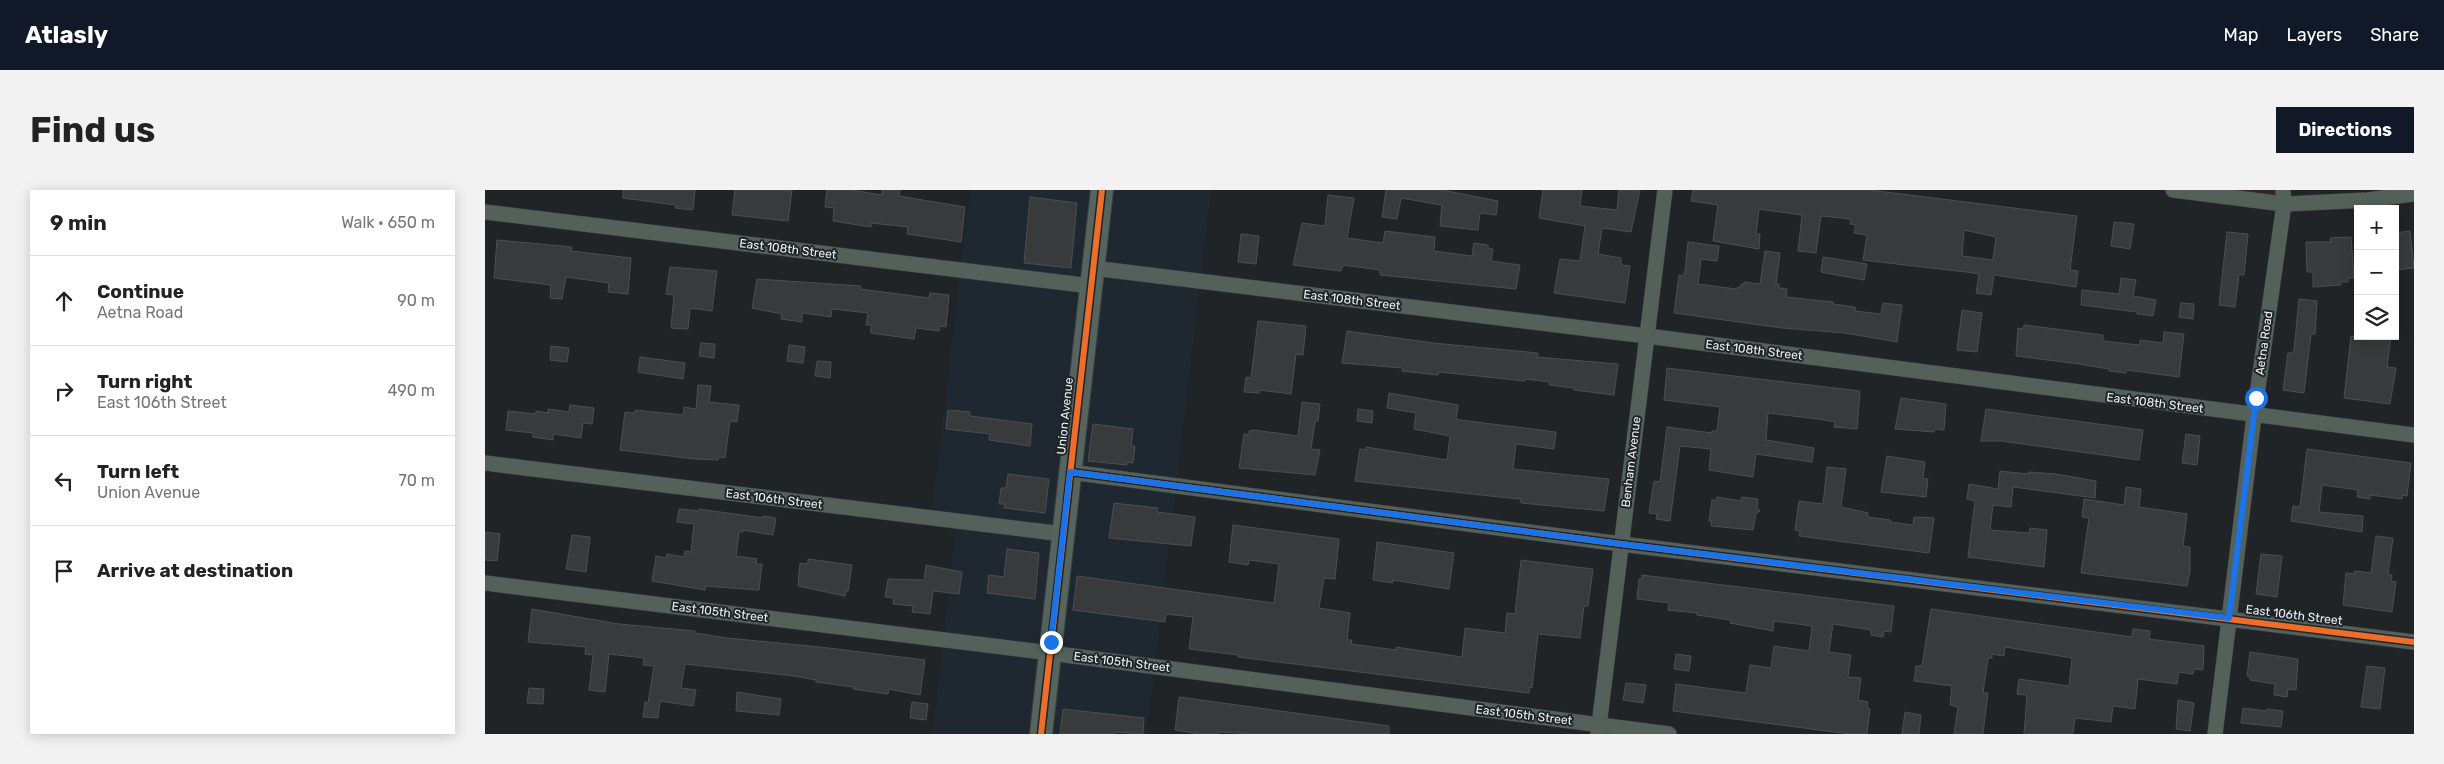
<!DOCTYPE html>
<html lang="en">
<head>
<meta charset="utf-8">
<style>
	body { margin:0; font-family:Rubik,sans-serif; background:#f2f2f2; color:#222 }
	.controls { position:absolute; right:15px; top:15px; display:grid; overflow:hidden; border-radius:0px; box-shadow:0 2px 12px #0003 }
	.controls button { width:45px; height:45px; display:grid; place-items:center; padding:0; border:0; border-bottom:1px solid #e0e0e0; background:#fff; color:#222; font:25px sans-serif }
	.stop { position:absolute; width:15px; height:15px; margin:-11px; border:4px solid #1a73e8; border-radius:50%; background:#fff }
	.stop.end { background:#1a73e8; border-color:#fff; box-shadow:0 1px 5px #0008 }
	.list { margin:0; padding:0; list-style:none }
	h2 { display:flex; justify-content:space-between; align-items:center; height:65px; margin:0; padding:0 20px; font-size:21px }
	h2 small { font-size:16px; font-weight:400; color:#767676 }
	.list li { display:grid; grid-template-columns:32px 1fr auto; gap:15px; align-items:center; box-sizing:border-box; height:90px; padding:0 20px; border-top:1px solid #e0e0e0 }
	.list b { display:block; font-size:19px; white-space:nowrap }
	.list p { margin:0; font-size:16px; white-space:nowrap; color:#767676 }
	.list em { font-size:16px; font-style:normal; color:#767676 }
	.icon { flex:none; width:28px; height:28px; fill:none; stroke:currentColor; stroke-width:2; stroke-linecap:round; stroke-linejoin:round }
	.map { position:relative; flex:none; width:1929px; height:544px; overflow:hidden; border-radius:0px }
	header { display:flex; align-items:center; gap:30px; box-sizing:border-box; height:70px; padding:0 25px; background:#111827; color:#fff }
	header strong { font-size:24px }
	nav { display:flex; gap:28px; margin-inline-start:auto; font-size:18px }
	.intro { display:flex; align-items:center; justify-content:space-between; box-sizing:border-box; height:120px; padding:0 30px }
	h1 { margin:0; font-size:35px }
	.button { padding:12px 22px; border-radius:0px; background:#111827; color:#fff; font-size:18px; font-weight:700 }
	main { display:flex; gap:30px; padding:0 30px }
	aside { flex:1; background:#fff; border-radius:0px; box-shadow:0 2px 12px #0003 }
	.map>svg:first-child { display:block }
	.built { fill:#1f2830 }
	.education { fill:#352522 }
	.building { fill:#383a3c; stroke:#4c4f51; fill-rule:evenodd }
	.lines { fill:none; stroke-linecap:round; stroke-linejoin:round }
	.street-casing { stroke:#3e4142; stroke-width:16 }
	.secondary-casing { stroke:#3e4142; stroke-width:24 }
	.street { stroke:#54615a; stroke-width:15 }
	.secondary { stroke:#55645c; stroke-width:22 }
	.cycleway-casing { stroke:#1f2428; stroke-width:9 }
	.cycleway { stroke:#ee6e29; stroke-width:6 }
	.route { stroke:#1a73e8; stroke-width:6 }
	.labels { text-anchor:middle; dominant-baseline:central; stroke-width:4; stroke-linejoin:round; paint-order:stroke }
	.street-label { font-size:12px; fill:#edf1f4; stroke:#1f2428 }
</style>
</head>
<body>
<header>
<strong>Atlasly</strong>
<nav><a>Map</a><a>Layers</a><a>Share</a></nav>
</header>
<div class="intro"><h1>Find us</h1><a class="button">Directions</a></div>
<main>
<aside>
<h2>9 min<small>Walk · 650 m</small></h2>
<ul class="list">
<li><svg class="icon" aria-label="ahead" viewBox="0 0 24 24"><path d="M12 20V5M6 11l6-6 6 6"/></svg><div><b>Continue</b><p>Aetna Road</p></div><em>90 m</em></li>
<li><svg class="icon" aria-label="right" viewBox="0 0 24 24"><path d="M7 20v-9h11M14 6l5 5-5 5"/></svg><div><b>Turn right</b><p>East 106th Street</p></div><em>490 m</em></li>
<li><svg class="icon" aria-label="left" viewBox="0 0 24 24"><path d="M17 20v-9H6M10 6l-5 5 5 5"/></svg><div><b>Turn left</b><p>Union Avenue</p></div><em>70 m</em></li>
<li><svg class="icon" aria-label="arrive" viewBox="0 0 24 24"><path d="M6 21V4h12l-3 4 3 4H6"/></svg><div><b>Arrive at destination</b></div></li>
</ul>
</aside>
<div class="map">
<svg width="1929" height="544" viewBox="0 0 1929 544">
	<rect width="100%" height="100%" fill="#212426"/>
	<path class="built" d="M485,0H726L662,544H448L471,331L446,328Z"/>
	<path class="education" d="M1688,0H1798L1799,14Z"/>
	<path class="building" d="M138,0H210L208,20L190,18L191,15L138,8Z
		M250,0H307L303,31L247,25Z
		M342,0H367L397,5V0H415L414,6L480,17L476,52L422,44L423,37L386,33V37L348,31L349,18L340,17Z
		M901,0H957L1013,11L1011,25L995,23L993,40L955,36L957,15L916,8L912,29L897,27Z
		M1058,0H1097L1095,16L1132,20L1134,0H1155L1146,42L1117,38L1113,64L1136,68V75L1145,76L1140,113L1069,103L1075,69L1095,71L1100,36L1054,28Z
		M1208,0H1385L1592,26L1585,80L1593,81L1591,97L1509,85L1506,105L1491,103L1494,84L1489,83L1378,70L1382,45L1369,43L1371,35L1365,34L1366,29L1336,26L1331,63L1313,61L1317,25L1274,19L1271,44H1275L1274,59L1228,51L1233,15L1206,11ZM1479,40L1511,47L1508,70L1477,66Z
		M843,5L869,8L862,48L898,53L900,41L950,47L949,61L987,66L989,53L1003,55V58L1008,59L1006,71L1035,75L1031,99L895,85V80L858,75L856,81L808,75L817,33L840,36Z
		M545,7L592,13L586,78L539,73Z
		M1629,32L1649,34L1645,59L1626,56Z
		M1925,41L1929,78L1910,80V43Z
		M1742,42L1763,44L1759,85H1754L1750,117L1734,115Z
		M756,44L774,46L771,74L753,72Z
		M1866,47L1869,88H1863V92H1856V95L1828,97V82H1822L1821,52H1846L1845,48Z
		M12,50L87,57L86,61L146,68L143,104L123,102L124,93L81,87L77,109L65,108L66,95L9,88Z
		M1203,52L1234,56L1232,71L1216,69L1213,94L1251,99L1260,92L1275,94L1280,61L1295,63L1291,94H1294V98L1302,99L1301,107L1348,112V114L1370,117V121L1396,124L1398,113L1417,115L1412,152L1360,143L1297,138L1189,123L1194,85L1197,86L1200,82Z
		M1338,67L1382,74L1379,90L1336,82Z
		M185,77L232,81L227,121L205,118L203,139L186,138L189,105L181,104Z
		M1636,88L1651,90L1648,106L1671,110L1668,126L1652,124V122L1596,115L1597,100L1634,104Z
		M272,89L376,96L375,99L444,108L445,103L464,105L461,137L455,136L454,141L431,138L429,149L386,143V135H381L383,123L347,119L346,127L317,123V132L296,129L297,124L267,118Z
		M1814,109L1832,111L1830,144H1826L1819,203L1798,200L1803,163H1807L1809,160Z
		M1696,113L1709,114L1708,129L1694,127Z
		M1477,120L1497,123L1492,162L1472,160Z
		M773,131L821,136L818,165L811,164L806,204L774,200V203L759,202L761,187L766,188Z
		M1539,135L1618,145V151L1655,155V150L1678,153L1679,142L1699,144L1694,187L1642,180L1641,183L1624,181V179L1594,174L1531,166L1533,138L1538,139Z
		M862,141L948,153L1053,163L1052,167L1133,174L1129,205L1089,200V198L1064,195L1065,192L1040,189V191L954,182L953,185L917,181L918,178L857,173Z
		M1866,146H1906L1902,177L1911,178L1905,214L1859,208Z
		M216,153L230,154L229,168L214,166Z
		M304,155L320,157L318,173L302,171Z
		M66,156L84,158L82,172L65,170Z
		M155,167L200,173L198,189L153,182Z
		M332,171L346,172L345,188L330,186Z
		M1182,178L1375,201L1372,239L1349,237L1350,232L1333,229L1283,223L1281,250L1329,258L1327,272L1271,264L1268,287L1224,280L1226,259L1195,256L1185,331L1171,329L1172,324L1164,323L1169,291L1175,292L1182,237L1227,243V241H1232L1235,217L1179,210Z
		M213,195L226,196L224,212L254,215L252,232L245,231L240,268L234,267L233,270L210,269L135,260L140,222L150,223V220L198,225L199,217L211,219Z
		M904,203L973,215L971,229L975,230L1071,242L1069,259L1031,254L1028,279L1124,289L1119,321L1036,313V309L1014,307L870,291L875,259L881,260V257L962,270L965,246L929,239L931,223L902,218Z
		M1416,208L1461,214L1459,240L1450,239L1449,242L1410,239Z
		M817,212L835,214L833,231H830L826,259L835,260L830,285L754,278L759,244L764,245V241L769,240L813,246Z
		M85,215L109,218L107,234L98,233L96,248L68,244V250L48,247V243L21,240L23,221L51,224V221L63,223V219L84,222Z
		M873,219L888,221L887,233L872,231Z
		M1501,219L1658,240L1654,270L1516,251H1496Z
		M463,220L485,222V226L547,234L545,256L504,250L505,244L461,239Z
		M608,234L648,239L646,256H650L648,273L642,272V275L603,271Z
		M1701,244L1715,246L1712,275L1697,273Z
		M1822,259L1926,273L1922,306L1917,305V309L1885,305V309L1872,307L1873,300L1837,295L1834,322L1878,326L1877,342L1806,331L1808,316L1815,317Z
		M1402,266L1440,272L1438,288L1443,289L1441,307L1396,302Z
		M1342,277L1361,279L1356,317L1383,323V327L1405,330V332L1428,335L1429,327L1449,328L1444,363L1314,346L1315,341L1310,340L1314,311L1338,314Z
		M1515,281L1544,284V282L1571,284L1611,291L1610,308L1528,297L1526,317L1508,315L1505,340L1544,343L1545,338L1562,340L1559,377L1483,367L1490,311L1482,309L1484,294L1513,299Z
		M523,284L564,289L560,323L519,318L520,314H514L516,298H521Z
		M1641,297L1656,299L1654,317L1702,324L1698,356L1705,357V381L1702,396L1596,383L1604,328L1597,327L1599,309L1639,315Z
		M1232,307L1256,311L1257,307L1273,309L1272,317L1275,321L1271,323L1268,340L1226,336L1227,331H1224L1227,310H1231Z
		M629,313L673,318L672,322L710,327L706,356L624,348Z
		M194,319L214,321V319L278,328V326L291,328L288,345L258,340V342H254L251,366L272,369L271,374H277L274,400L220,396V400L167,391L171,366L181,368L182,364L199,367L200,361L206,362L209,334L192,332Z
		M748,335L854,349L850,389L839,388L834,418L865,423L862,450H867L866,454L911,460V457L977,467L980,438L1020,443L1022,423L1030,424L1036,370L1108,379L1103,416H1099L1095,448L1053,444L1047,498L1044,497V503L753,467V465L704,459L708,427L681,424L680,432L588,420L592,386L789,413L794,374L764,370L763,375L744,372Z
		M0,342L15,344L12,371L0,370Z
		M87,345L105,347L101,382L81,379Z
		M1891,346L1908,348L1903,385H1907L1906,391L1911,392L1907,422L1858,415L1861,383L1869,384L1870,381L1886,383Z
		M892,352L969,363L964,399L908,390V393L888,390Z
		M522,359L554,363L550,409L502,403L504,385L519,387Z
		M1776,364L1797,366L1792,407L1771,404Z
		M323,369L367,375L363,401H361L360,406L313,396L315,373L323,374Z
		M441,375L477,382L474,404L448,401L445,424L427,422L428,416L408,414L409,408L400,407L403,389L439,390Z
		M1157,385L1409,416L1406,442L1399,441L1398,447L1386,445V440L1348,434L1344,462L1366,465L1363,487L1376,488L1373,510L1383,512L1382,518L1385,519L1382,544H1365L1188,521L1191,494L1261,503L1265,475L1286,478L1289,456L1324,461L1327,436L1289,431L1288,441L1245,433L1246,430L1212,425V423L1183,420L1184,413L1152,409L1154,389H1157Z
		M47,419L134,434L210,441V443L242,448L335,457L440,470L435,505L404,499L403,504L368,499V497L331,492V490L309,486L200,474L196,498L211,500L208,516L175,511L173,528L158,527L160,512L163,513L169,476L158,475L159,468L124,464L120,502L104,500L108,465L100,464L101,457L43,452Z
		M1446,419L1647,447L1648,439L1665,441L1664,449L1719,456L1718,480L1709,479L1708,484L1694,482L1692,494L1653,489L1650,519L1628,516L1626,532L1590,528L1588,544H1539L1542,505L1532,504L1534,489L1584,496L1587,468L1520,457L1519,466L1507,464V468H1503L1498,503H1503L1498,544H1469L1473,517L1465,515L1467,496L1429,491L1431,476H1437Z
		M1765,462L1813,469L1811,500L1803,499L1802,507L1789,505L1790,494L1765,490V487L1762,486Z
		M1191,464L1206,466L1204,481L1189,479Z
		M1882,476L1900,478L1895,519L1876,517Z
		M1141,493L1161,495L1158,513L1138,510Z
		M44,498L59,499L58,514L42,513Z
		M252,502L296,509L294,525L251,521Z
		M694,507L904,536V544H770L733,542V544H715L690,540Z
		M1693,510L1709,513L1705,541L1691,539Z
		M427,512L443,514L441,530L425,528Z
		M1758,518L1781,521L1782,519L1798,521L1796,537L1756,533Z
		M578,519L659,528L658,544L629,542V544H575Z
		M1420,522L1436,525L1434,544H1417Z"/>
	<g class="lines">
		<defs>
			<path id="street" d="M1688,0L1799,14L1882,10L1929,4
				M0,22L606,96
				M608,78L1162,146L1929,245
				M0,273L578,344
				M585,282L1136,354L1929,452
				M0,393L565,463L1184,544
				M1113,544L1180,0
				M1730,544L1769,226L1799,14L1798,0"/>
			<path id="secondary" d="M556,544L617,0"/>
		</defs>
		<use href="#street" class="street-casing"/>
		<use href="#secondary" class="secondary-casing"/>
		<use href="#street" class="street"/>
		<use href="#secondary" class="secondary"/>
		<defs>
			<path id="cycleway" d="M585,282L1136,354L1929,452
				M556,544L617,0"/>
		</defs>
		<use href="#cycleway" class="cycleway-casing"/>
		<use href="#cycleway" class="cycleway"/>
	</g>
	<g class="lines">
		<path class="route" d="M566,452L585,282L1136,354L1744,428L1771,208"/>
	</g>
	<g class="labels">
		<g class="street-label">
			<text transform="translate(303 59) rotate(7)">East 108th Street</text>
			<text transform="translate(867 110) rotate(7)">East 108th Street</text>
			<text transform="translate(1779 153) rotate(-82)">Aetna Road</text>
			<text transform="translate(1269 160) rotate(7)">East 108th Street</text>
			<text transform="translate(1670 213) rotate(7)">East 108th Street</text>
			<text transform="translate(580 226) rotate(-84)">Union Avenue</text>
			<text transform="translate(1146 272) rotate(-83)">Benham Avenue</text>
			<text transform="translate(289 309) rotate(7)">East 106th Street</text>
			<text transform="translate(235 422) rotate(7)">East 105th Street</text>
			<text transform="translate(1809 425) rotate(7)">East 106th Street</text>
			<text transform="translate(637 472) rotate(7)">East 105th Street</text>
			<text transform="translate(1039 525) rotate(7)">East 105th Street</text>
		</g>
	</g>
</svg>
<div class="controls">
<button>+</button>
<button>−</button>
<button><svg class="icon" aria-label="layers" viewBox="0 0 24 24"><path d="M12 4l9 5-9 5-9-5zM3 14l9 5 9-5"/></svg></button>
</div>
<div class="stop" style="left:1771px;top:208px"></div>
<div class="stop end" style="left:566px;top:452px"></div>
</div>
</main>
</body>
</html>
